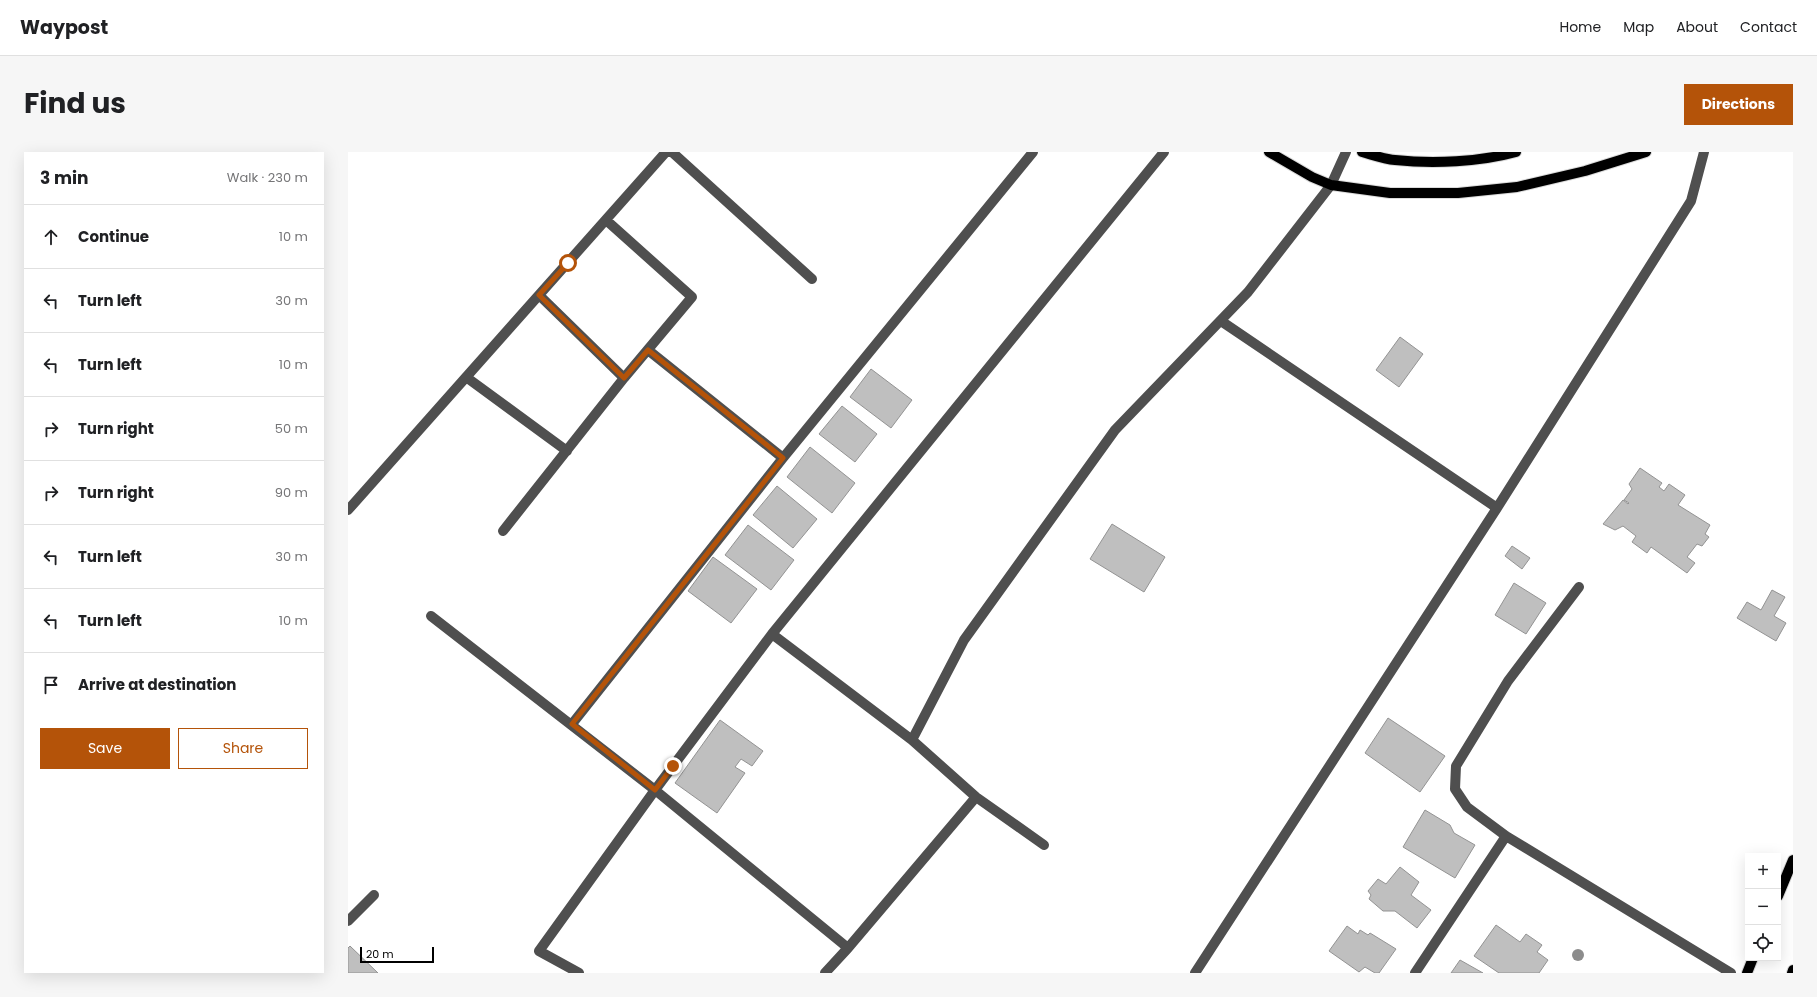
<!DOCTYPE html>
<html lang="en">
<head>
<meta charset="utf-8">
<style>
	body { margin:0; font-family:Poppins,sans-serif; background:#f6f6f6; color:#202124 }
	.controls { position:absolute; right:12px; bottom:12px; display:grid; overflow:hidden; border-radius:0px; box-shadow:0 4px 16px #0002 }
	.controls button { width:36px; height:36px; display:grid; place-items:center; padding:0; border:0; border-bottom:1px solid #e0e0e0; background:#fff; color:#202124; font:20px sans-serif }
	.scale { position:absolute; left:12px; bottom:10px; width:74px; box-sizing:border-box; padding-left:4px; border:2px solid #000; border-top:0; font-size:11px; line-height:14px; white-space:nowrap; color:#000; -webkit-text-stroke:3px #fff; paint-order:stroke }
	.stop { position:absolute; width:12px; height:12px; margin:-9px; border:3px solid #b45309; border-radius:50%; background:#fff }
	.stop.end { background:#b45309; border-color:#fff; box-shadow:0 1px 4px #0008 }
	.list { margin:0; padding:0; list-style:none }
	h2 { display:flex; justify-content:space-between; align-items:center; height:52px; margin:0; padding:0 16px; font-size:17px }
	h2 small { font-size:13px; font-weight:400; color:#757577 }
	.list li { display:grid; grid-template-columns:26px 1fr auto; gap:12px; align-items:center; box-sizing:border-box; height:64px; padding:0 16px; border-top:1px solid #e0e0e0 }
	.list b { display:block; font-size:15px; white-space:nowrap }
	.list em { font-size:13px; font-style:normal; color:#757577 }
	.actions { display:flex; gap:8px; padding:12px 16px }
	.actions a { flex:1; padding:9px 0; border:1px solid #b45309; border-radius:0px; text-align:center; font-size:14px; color:#b45309 }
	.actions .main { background:#b45309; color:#fff }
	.icon { flex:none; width:22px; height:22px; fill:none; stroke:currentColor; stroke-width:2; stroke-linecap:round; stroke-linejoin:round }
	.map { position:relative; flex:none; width:1445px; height:821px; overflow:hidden; border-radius:0px }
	header { display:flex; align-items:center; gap:24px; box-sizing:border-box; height:56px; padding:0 20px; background:#fff; border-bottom:1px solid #e0e0e0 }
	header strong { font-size:19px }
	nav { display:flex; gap:22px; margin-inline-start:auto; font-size:14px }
	.intro { display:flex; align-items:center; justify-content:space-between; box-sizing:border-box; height:96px; padding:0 24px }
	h1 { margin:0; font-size:28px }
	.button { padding:10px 18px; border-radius:0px; background:#b45309; color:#fff; font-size:14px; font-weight:700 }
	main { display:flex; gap:24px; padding:0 24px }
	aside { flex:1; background:#fff; border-radius:0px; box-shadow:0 4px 16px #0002 }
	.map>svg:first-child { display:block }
	.building { fill:#bfbfbf; stroke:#939393 }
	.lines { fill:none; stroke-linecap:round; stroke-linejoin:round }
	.major-casing { stroke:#dbdbdb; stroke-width:12 }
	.minor { stroke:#4f4f4f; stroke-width:10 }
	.major { stroke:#000; stroke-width:10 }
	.tree { fill:#8c8c8c }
	.route { stroke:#b45309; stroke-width:5 }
</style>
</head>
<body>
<header>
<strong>Waypost</strong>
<nav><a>Home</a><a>Map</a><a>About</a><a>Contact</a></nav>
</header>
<div class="intro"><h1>Find us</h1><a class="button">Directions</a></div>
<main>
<aside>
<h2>3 min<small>Walk · 230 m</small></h2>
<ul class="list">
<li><svg class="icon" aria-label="ahead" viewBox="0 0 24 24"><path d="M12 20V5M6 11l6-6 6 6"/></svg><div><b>Continue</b></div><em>10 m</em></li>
<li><svg class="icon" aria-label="left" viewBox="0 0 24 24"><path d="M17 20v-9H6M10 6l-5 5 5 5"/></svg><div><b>Turn left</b></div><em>30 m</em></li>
<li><svg class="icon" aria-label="left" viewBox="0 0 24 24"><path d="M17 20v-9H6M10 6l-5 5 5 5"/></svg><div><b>Turn left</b></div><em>10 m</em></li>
<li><svg class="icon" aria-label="right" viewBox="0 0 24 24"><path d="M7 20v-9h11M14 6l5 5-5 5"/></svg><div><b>Turn right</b></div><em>50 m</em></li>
<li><svg class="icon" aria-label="right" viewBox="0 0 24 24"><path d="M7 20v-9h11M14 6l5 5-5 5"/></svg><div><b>Turn right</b></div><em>90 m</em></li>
<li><svg class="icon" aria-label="left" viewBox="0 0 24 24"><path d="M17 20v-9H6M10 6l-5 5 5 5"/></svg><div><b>Turn left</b></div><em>30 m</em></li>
<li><svg class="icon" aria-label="left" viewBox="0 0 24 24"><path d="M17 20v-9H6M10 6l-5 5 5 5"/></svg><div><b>Turn left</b></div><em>10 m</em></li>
<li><svg class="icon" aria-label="arrive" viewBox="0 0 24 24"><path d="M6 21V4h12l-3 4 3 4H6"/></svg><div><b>Arrive at destination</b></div></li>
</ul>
<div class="actions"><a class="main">Save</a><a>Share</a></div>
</aside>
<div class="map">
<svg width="1445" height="821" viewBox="0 0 1445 821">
	<rect width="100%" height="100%" fill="#fff"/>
	<path class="building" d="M1052,185L1075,202L1051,235L1028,218Z
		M523,217L564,248L543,276L502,245Z
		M494,254L529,282L507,310L471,282Z
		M462,295L507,331L484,361L439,325Z
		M1292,316L1314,331L1311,335L1316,339L1321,332L1337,343L1330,353L1362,373L1357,382L1361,385L1354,394L1349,392L1339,405L1347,411L1339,421L1303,395L1299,401L1284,390L1288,384L1275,374L1267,378L1255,372L1275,348L1280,352L1281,351L1276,348L1284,337L1281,332Z
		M429,334L469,367L445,396L405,363Z
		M764,372L817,405L796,440L742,407Z
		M400,373L446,408L423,438L377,403Z
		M1164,394L1182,406L1174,417L1157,404Z
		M365,405L409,437L383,471L340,439Z
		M1166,431L1198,451L1178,482L1147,463Z
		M1424,438L1437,445L1426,464L1438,471L1428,489L1389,466L1399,450L1413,458Z
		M1040,566L1097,604L1072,640L1017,601Z
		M372,568L415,599L404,614L393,607L387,615L397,621L369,661L327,631Z
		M1077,658L1102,673L1106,681L1127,693L1107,726L1055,695Z
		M1052,715L1071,730L1063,743L1083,758L1069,776L1047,759H1035L1021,747L1023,743L1020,739L1030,727L1038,732Z
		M1148,773L1172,790L1178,782L1194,793L1189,800L1200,808L1191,821H1151L1126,804Z
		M999,774L1010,782L1012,778L1020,783L1022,781L1048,797L1031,821H1027L1017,815L1011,820L981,799Z
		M2,794L30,821H0V796Z
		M1112,808L1135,821H1103Z"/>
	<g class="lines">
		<defs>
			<path id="major" d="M921,0L964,25L983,33L1042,41H1110L1169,35L1237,19L1298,0
				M1014,0C1025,3 1036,7 1047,8C1085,12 1132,10 1168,0
				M1430,744L1445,708
				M1399,821L1405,806
				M1444,821L1445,818"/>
		</defs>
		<use href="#major" class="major-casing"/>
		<path class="minor" d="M324,0L464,127
			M191,143L276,226
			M873,169L1149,356
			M300,198L435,306
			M118,225L219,299
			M0,358L318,0
			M155,379L276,226L344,145L258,68
			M1231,435L1160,529L1108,614L1107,637L1119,655L1158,684L1383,821
			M83,464L307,638L500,796
			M424,482L564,588L628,645L696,693
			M224,572L435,306L685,0
			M564,588L616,488L767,278L900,140L983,33L998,0
			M0,769L26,743
			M231,821L191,799L307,638L424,482L816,0
			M477,821L500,796L628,645
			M847,821L1149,356L1343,49L1356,0
			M1067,821L1158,684"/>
		<use href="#major" class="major"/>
	</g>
	<circle class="tree" cx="1230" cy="803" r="6"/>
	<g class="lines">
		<path class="route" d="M220,111L191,143L276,226L300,198L435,306L224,572L307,638L325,614"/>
	</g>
</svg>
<div class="controls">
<button>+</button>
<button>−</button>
<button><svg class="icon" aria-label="locate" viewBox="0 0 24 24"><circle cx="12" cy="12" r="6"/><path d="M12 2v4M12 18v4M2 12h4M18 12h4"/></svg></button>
</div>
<div class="scale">20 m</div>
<div class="stop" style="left:220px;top:111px"></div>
<div class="stop end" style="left:325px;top:614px"></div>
</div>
</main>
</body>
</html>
